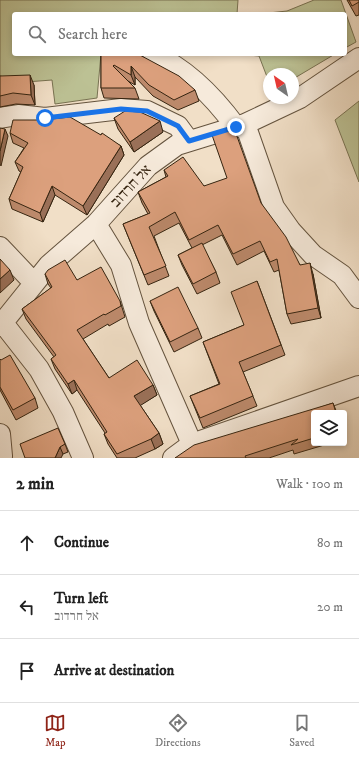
<!DOCTYPE html>
<html lang="en">
<head>
<meta charset="utf-8">
<style>
	body { margin:0; font-family:"IM FELL DW Pica","Frank Ruhl Libre",serif; background:#f6f6f6; color:#222 }
	.controls { position:absolute; right:12px; bottom:12px; display:grid; overflow:hidden; border-radius:4px; box-shadow:0 2px 6px #0003 }
	.controls button { width:36px; height:36px; display:grid; place-items:center; padding:0; border:0; border-bottom:1px solid #e0e0e0; background:#fff; color:#222; font:20px sans-serif }
	.compass { position:absolute; left:263px; top:68px; width:36px; height:36px; border-radius:50%; background:#fff; box-shadow:0 2px 6px #0003; rotate:326deg }
	.stop { position:absolute; width:12px; height:12px; margin:-9px; border:3px solid #1a73e8; border-radius:50%; background:#fff }
	.stop.end { background:#1a73e8; border-color:#fff; box-shadow:0 1px 4px #0008 }
	.list { margin:0; padding:0; list-style:none }
	h2 { display:flex; justify-content:space-between; align-items:center; height:52px; margin:0; padding:0 16px; font-size:17px }
	h2 small { font-size:13px; font-weight:400; color:#767676 }
	.list li { display:grid; grid-template-columns:26px 1fr auto; gap:12px; align-items:center; box-sizing:border-box; height:64px; padding:0 16px; border-top:1px solid #e0e0e0 }
	.list b { display:block; font-size:15px; white-space:nowrap }
	.list p { margin:0; font-size:13px; white-space:nowrap; color:#767676 }
	.list em { font-size:13px; font-style:normal; color:#767676 }
	.icon { flex:none; width:22px; height:22px; fill:none; stroke:currentColor; stroke-width:2; stroke-linecap:round; stroke-linejoin:round }
	.map { position:relative; flex:none; width:359px; height:458px; overflow:hidden }
	.search { position:absolute; background:#fff; box-shadow:0 2px 6px #0003; left:12px; right:12px; top:12px; height:44px; display:flex; align-items:center; gap:10px; box-sizing:border-box; padding:0 14px; border-radius:4px; color:#767676; font-size:15px }
	.sheet { height:244px; background:#fff }
	nav { display:flex; justify-content:space-around; align-items:center; box-sizing:border-box; height:56px; border-top:1px solid #e0e0e0; background:#fff; font-size:11px; color:#767676 }
	nav a { display:grid; justify-items:center; gap:2px }
	nav .on { color:#8f2418 }
	.map>svg:first-child { display:block }
	.green { fill:#bcc194; stroke:#787252 }
	.lines { fill:none; stroke-linecap:round; stroke-linejoin:round }
	.minor-casing { stroke:#64533e; stroke-width:22 }
	.minor { stroke:#f6eadb; stroke-width:20 }
	.wall { fill:#bd8a6c; stroke:#352410 }
	.shaded-wall { fill:#9a7058; stroke:#352410 }
	.building { fill:#dca07d; stroke:#352410 }
	.route { stroke:#1a73e8; stroke-width:5 }
	.labels { text-anchor:middle; dominant-baseline:central; stroke-width:3; stroke-linejoin:round; paint-order:stroke }
	.street-label { font-size:15px; fill:#352410; stroke:#f6eadb }
</style>
</head>
<body>
<div class="map">
<svg width="359" height="458" viewBox="0 0 359 458">
	<rect width="100%" height="100%" fill="#f1dfc7"/>
	<filter id="stains"><feTurbulence type="fractalNoise" baseFrequency=".005" numOctaves="4"/><feColorMatrix values="0 0 0 0 .2 0 0 0 0 .09 0 0 0 0 .02 0 0 0 .5 -.17"/></filter>
	<radialGradient id="worn" r=".72"><stop offset=".6" stop-color="#630" stop-opacity="0"/><stop offset="1" stop-color="#630" stop-opacity=".3"/></radialGradient>
	<path class="green" d="M0,0H238L237,14H14V54H101L97,98L55,104L52,80L0,84Z
		M314,0H341L356,42L345,48V14H259L287,11Z
		M237,54H335L293,79V74H269V82L259,56Z
		M359,101V182L335,120Z"/>
	<g class="lines">
		<defs>
			<path id="minor" d="M153,54C187,69 214,97 236,127
				M0,118L18,115L45,118L121,109L147,111L178,126L189,141
				M245,124L274,207L291,231L313,255L342,275L359,298
				M96,224L121,265L139,323L192,444
				M0,247L34,283
				M3,323L39,369L63,412L83,458
				M0,326L49,265L96,224L148,166L177,145L245,124L300,98L359,58
				M0,434L2,456L0,457
				M173,458L192,444L359,386"/>
		</defs>
		<use href="#minor" class="minor-casing"/>
		<use href="#minor" class="minor"/>
	</g>
	<path class="wall" d="M347,0H359V15L356,16Z
		M101,54L195,90L199,101L178,110L153,96L135,77V85L128,81L135,88L139,99L104,98L101,88Z
		M0,76L34,85L35,105L16,104L0,107Z
		M114,118L163,132L134,152L118,129Z
		M10,133L101,135L121,146L124,155L87,215L55,195L43,222L12,209L9,199L21,172L19,171L15,162L24,148L13,143Z
		M164,170L204,186L261,204L300,265L313,274L321,318L291,324L287,314L279,270L274,272L264,251L237,265L222,235L202,245L216,272L220,283L197,294L182,265L178,255L192,248L179,223L154,236L169,276L148,285L123,224L148,214L142,203L138,192L166,177Z
		M45,274L77,280L120,301L125,317L109,326L108,324L83,339L109,378L153,385L157,395L140,405L159,433L163,444L155,449L135,458H117L108,444L104,434L105,433L77,390L72,394L55,369L51,359L54,357L26,319L22,309L51,288L48,284Z
		M257,281L285,355L243,372L257,406L203,428L190,396L219,384L203,342L244,325Z
		M150,301L198,328L202,338L174,352L154,311Z
		M0,359L35,398L38,408L16,420L0,390Z
		M333,403L337,413H314V443H331L294,454L293,450L269,458H175Z
		M65,444L68,452L63,454L25,458Z"/>
	<path class="shaded-wall" d="M131,66L135,77V85L131,75Z
		M30,75L34,85L35,105L31,95Z
		M160,121L163,132L134,152L130,142Z
		M5,129L8,136L1,166L0,164V151Z
		M121,146L124,155L87,215L83,206Z
		M52,186L55,195L43,222L40,213Z
		M310,263L313,274L321,318L318,308Z
		M10,270L14,280L0,293V279Z
		M74,380L77,390L72,394L68,384Z
		M153,385L157,395L138,407L134,396Z
		M159,433L163,444L155,449L151,439Z
		M60,447L63,454L61,458H55Z"/>
	<path class="building" d="M349,0H359V2L352,6Z
		M101,54H138L179,76L195,90L174,100L149,85L131,66V75L114,65L113,66L135,88H101Z
		M30,75L31,95L13,93L0,96V76Z
		M125,111L140,112L160,121L130,142L114,118Z
		M70,117L101,135L102,133L121,146L83,206L52,186L40,213L9,199L23,167L15,162L28,143L10,133L13,120H43Z
		M0,128L5,129L0,151Z
		M234,128L261,203L286,237L300,265L310,263L318,308L287,314L277,259L270,262L260,241L233,254L218,225L189,240L175,212L149,227L166,266L144,275L123,224L150,213L138,192L168,176L164,170L183,157L204,186L227,178L212,135Z
		M202,243L216,272L193,284L178,255Z
		M0,259L10,270L0,279Z
		M65,260L77,280L101,267L120,301L121,306L105,315L104,314L77,330L109,378L137,360L153,385L134,396L159,433L151,439L117,454L104,434L107,432L74,380L68,384L51,359L56,355L22,309L52,287L45,274L48,270Z
		M257,281L281,345L239,362L253,396L200,418L190,396L220,384L203,342L244,325L231,292Z
		M178,287L198,328L170,342L150,301Z
		M10,355L35,398L13,410L0,387V359L1,360Z
		M333,403L336,413H314V438L291,445L298,439L245,456L246,458H175L194,445Z
		M58,428L65,444L60,447L55,458H25L20,444Z"/>
	<g class="lines">
		<path class="route" d="M45,118L121,109L147,111L178,126L189,141L236,127"/>
	</g>
	<g class="labels">
		<g class="street-label">
			<text transform="translate(131 186) rotate(-47)">אל חרדוב</text>
		</g>
	</g>
	<rect width="100%" height="100%" filter="url(#stains)"/>
	<rect width="100%" height="100%" fill="url(#worn)"/>
</svg>
<div class="controls">
<button><svg class="icon" aria-label="layers" viewBox="0 0 24 24"><path d="M12 4l9 5-9 5-9-5zM3 14l9 5 9-5"/></svg></button>
</div>
<svg class="compass" viewBox="-18 -18 36 36"><path d="M0-13l5 13h-10z" fill="#e53935"/><path d="M0 13l5-13h-10z" fill="#767676"/></svg>
<div class="stop" style="left:45px;top:118px"></div>
<div class="stop end" style="left:236px;top:127px"></div>
<div class="search"><svg class="icon" aria-label="search" viewBox="0 0 24 24"><circle cx="10" cy="10" r="6"/><path d="M15 15l6 6"/></svg>Search here</div>
</div>
<section class="sheet">
<h2>2 min<small>Walk · 100 m</small></h2>
<ul class="list">
<li><svg class="icon" aria-label="ahead" viewBox="0 0 24 24"><path d="M12 20V5M6 11l6-6 6 6"/></svg><div><b>Continue</b></div><em>80 m</em></li>
<li><svg class="icon" aria-label="left" viewBox="0 0 24 24"><path d="M17 20v-9H6M10 6l-5 5 5 5"/></svg><div><b>Turn left</b><p>אל חרדוב</p></div><em>20 m</em></li>
<li><svg class="icon" aria-label="arrive" viewBox="0 0 24 24"><path d="M6 21V4h12l-3 4 3 4H6"/></svg><div><b>Arrive at destination</b></div></li>
</ul>
</section>
<nav>
<a class="on"><svg class="icon" aria-label="map" viewBox="0 0 24 24"><path d="M3 6l6-2 6 2 6-2v14l-6 2-6-2-6 2zM9 4v14M15 6v14"/></svg>Map</a>
<a><svg class="icon" aria-label="directions" viewBox="0 0 24 24"><path d="M12 3l9 9-9 9-9-9zM9 14v-3h6M13 9l2 2-2 2"/></svg>Directions</a>
<a><svg class="icon" aria-label="saved" viewBox="0 0 24 24"><path d="M7 4h10v16l-5-4-5 4z"/></svg>Saved</a>
</nav>
</body>
</html>
